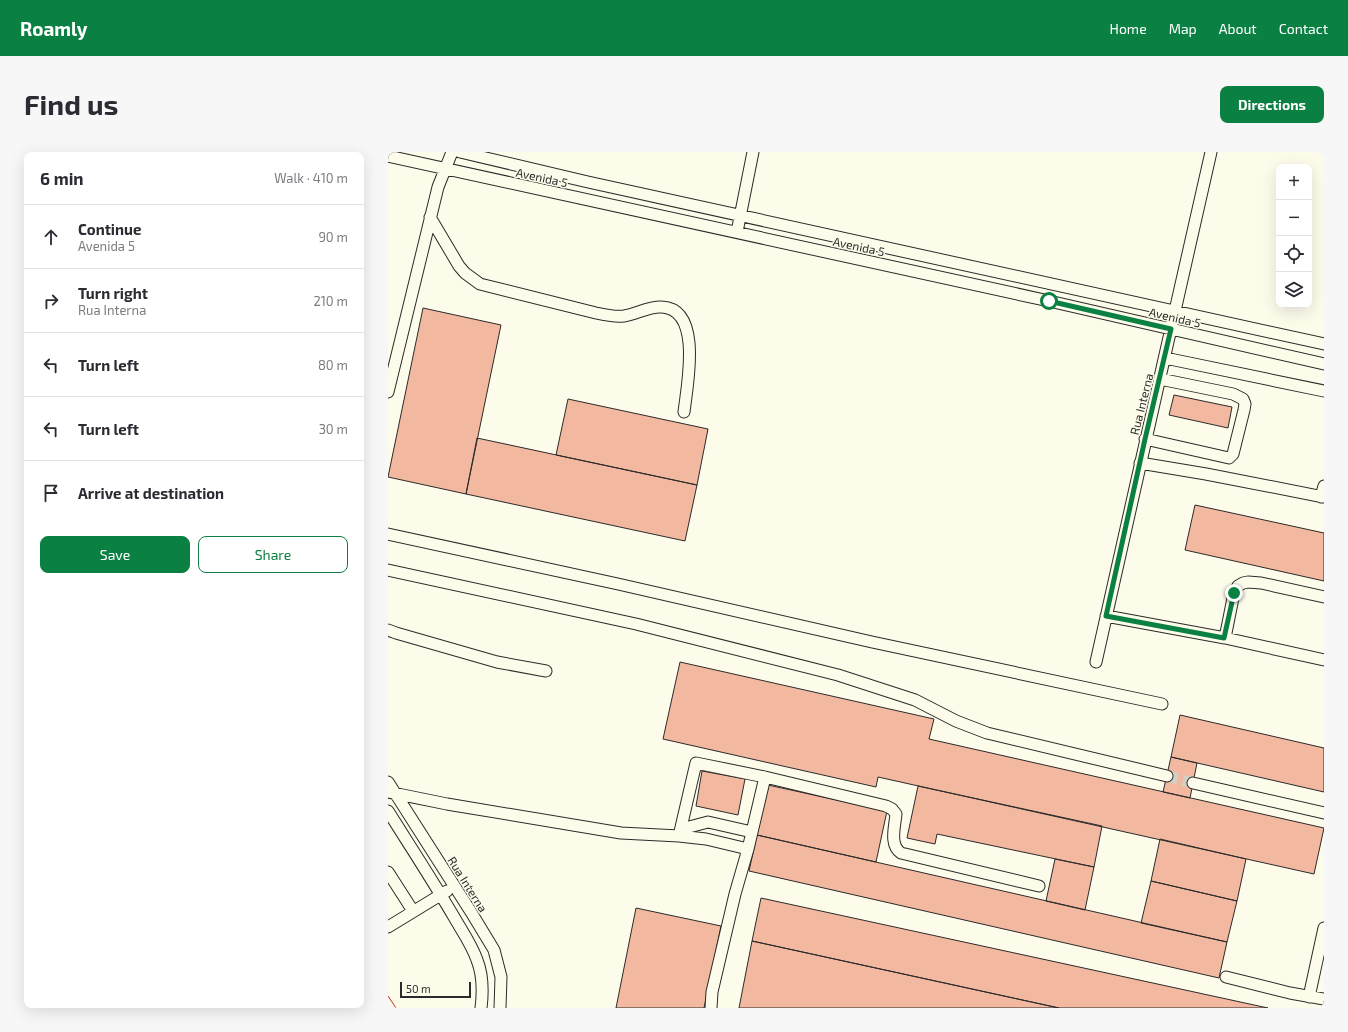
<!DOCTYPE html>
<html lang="en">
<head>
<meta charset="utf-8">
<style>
	body { margin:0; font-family:"Exo 2",sans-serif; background:#f7f7f7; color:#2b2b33 }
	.controls { position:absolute; right:12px; top:12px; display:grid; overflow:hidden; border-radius:8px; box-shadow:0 4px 16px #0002 }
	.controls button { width:36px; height:36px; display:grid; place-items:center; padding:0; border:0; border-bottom:1px solid #e1e1e2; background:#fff; color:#2b2b33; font:20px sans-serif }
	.scale { position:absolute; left:12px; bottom:10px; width:71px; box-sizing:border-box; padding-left:4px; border:2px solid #2b2b2b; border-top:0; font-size:11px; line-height:14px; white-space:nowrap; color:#2b2b2b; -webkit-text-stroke:3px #fdfbea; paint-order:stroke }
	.stop { position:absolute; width:12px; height:12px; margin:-9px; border:3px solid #0b8043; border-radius:50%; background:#fff }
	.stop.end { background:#0b8043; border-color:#fff; box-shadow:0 1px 4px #0008 }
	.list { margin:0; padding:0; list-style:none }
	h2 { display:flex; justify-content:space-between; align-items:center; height:52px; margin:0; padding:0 16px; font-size:17px }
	h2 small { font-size:13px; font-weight:400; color:#7c7c81 }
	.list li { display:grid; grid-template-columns:26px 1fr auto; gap:12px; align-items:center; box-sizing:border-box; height:64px; padding:0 16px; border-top:1px solid #e1e1e2 }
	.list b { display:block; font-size:15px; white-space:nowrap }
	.list p { margin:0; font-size:13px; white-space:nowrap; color:#7c7c81 }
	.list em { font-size:13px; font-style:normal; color:#7c7c81 }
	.actions { display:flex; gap:8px; padding:12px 16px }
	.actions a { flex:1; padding:9px 0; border:1px solid #0b8043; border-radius:8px; text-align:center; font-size:14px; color:#0b8043 }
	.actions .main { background:#0b8043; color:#fff }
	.icon { flex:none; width:22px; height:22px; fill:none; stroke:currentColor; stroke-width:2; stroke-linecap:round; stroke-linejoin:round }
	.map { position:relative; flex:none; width:936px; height:856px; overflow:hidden; border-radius:8px }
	header { display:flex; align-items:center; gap:24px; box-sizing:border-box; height:56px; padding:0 20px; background:#0b8043; color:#fff }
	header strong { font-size:19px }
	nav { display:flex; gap:22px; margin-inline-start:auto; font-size:14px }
	.intro { display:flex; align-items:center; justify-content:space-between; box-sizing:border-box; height:96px; padding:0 24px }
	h1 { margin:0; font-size:28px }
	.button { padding:10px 18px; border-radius:8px; background:#0b8043; color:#fff; font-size:14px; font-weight:700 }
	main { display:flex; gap:24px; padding:0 24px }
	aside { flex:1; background:#fff; border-radius:8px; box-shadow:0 4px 16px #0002 }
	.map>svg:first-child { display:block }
	.building { fill:#f2b8a0; stroke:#2b2b2b }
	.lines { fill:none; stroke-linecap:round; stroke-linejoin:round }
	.minor-tunnel { stroke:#d3d1c4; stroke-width:11; stroke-dasharray:11 5.5; stroke-linecap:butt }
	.minor-casing { stroke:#2b2b2b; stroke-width:13 }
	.minor { stroke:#fdfbea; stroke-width:11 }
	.power { stroke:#c62828; stroke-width:1; stroke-dasharray:14 3 2 3; stroke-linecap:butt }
	.route { stroke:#0b8043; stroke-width:5 }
	.labels { text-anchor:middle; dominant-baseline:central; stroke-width:3; stroke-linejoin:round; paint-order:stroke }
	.street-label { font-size:12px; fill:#2b2b2b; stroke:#fdfbea }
</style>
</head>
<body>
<header>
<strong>Roamly</strong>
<nav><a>Home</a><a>Map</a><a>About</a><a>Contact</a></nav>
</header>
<div class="intro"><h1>Find us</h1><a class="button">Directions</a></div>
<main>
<aside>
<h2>6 min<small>Walk · 410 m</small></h2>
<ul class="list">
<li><svg class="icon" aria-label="ahead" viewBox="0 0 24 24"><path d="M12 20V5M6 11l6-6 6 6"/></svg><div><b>Continue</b><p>Avenida 5</p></div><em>90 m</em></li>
<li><svg class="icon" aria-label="right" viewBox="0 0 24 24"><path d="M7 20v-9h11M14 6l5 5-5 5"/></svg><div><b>Turn right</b><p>Rua Interna</p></div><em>210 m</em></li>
<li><svg class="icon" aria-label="left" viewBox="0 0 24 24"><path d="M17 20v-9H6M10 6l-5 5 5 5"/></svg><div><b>Turn left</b></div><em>80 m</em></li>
<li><svg class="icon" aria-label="left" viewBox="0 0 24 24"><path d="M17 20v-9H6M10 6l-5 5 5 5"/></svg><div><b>Turn left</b></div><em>30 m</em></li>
<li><svg class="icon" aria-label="arrive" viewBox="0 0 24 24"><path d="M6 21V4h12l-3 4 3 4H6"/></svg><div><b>Arrive at destination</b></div></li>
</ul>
<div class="actions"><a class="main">Save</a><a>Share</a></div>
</aside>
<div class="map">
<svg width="936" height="856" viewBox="0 0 936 856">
	<rect width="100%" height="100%" fill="#fdfbea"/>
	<path class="building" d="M35,156L113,173L78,342L0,325Z
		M786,243L844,255L840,276L781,263Z
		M180,247L320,277L309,333L168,303Z
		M89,286L309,333L297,389L78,342Z
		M807,353L936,381V429L797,398Z
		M292,510L546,567L541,587L936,676L926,722L490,625L488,635L275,587Z
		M792,563L936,596V640L783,605Z
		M783,605L809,611L802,646L775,640Z
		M314,619L357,627L350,663L308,654Z
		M380,633L499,659L488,710L369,683Z
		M530,634L714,674L706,715L549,682L547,692L519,686Z
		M369,683L839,790L831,826L361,719Z
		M772,687L858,707L849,749L763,729Z
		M667,707L706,715L697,758L658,749Z
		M763,729L849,749L839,790L753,771Z
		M373,746L880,856H671L364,789Z
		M248,756L333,774L316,856H228Z
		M364,789L671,856H351Z"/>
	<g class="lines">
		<path class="minor-tunnel" d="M779,624L805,631"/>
		<defs>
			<path id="minor" d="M72,0L200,30L936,192
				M0,4L661,149L936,212
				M42,65L71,114L77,121L92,132L208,161C217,163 227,165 236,164C249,162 261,154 274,155C315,157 299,234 296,260
				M349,80L365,0
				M777,206L936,239
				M0,240L50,35L64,0
				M757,287L841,306L845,302L856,258L857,252L855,247L845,242L772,227
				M752,311L818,322L936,345
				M933,345L936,334
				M0,382L230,432L484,490L774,552
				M0,418L248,472L450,523L527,548L568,569L599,581L779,624
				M718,464L837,486L936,508
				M0,478L8,481L109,510L158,519
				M837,486L846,441L850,434L855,431L860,430L873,431L936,445
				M708,510C745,340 785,170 823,0
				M0,630L83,760L106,798L113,825L112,856
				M805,631L936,661
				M0,640L59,652L233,681L291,684L318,687L360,697
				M0,659C22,694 45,729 66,765C74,779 84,793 89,808C95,823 95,840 93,856
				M291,684L308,611L377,625L498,654L504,657L508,662C507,674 501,693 513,701L651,734
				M291,684L301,675L320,670L364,680
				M0,720L25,759
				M0,775L59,739
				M838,825L902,841L936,847
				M921,845L936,776
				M323,856L324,840L347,742L360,697L377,625"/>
		</defs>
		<use href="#minor" class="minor-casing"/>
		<use href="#minor" class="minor"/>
		<path class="power" d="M0,844L8,856"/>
	</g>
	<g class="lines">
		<path class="route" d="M661,149L783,177L757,287L718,464L836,486L846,441"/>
	</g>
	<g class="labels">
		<g class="street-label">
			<text transform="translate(154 25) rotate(12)">Avenida 5</text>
			<text transform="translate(471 94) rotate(12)">Avenida 5</text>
			<text transform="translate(787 165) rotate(13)">Avenida 5</text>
			<text transform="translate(753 252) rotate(-76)">Rua Interna</text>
			<text transform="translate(80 732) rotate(58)">Rua Interna</text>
		</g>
	</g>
</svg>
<div class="controls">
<button>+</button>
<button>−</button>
<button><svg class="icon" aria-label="locate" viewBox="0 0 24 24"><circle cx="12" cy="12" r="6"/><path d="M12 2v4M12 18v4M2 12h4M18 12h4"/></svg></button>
<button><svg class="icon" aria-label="layers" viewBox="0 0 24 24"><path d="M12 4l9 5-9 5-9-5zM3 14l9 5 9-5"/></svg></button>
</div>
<div class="scale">50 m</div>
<div class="stop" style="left:661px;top:149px"></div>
<div class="stop end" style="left:846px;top:441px"></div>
</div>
</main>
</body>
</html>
